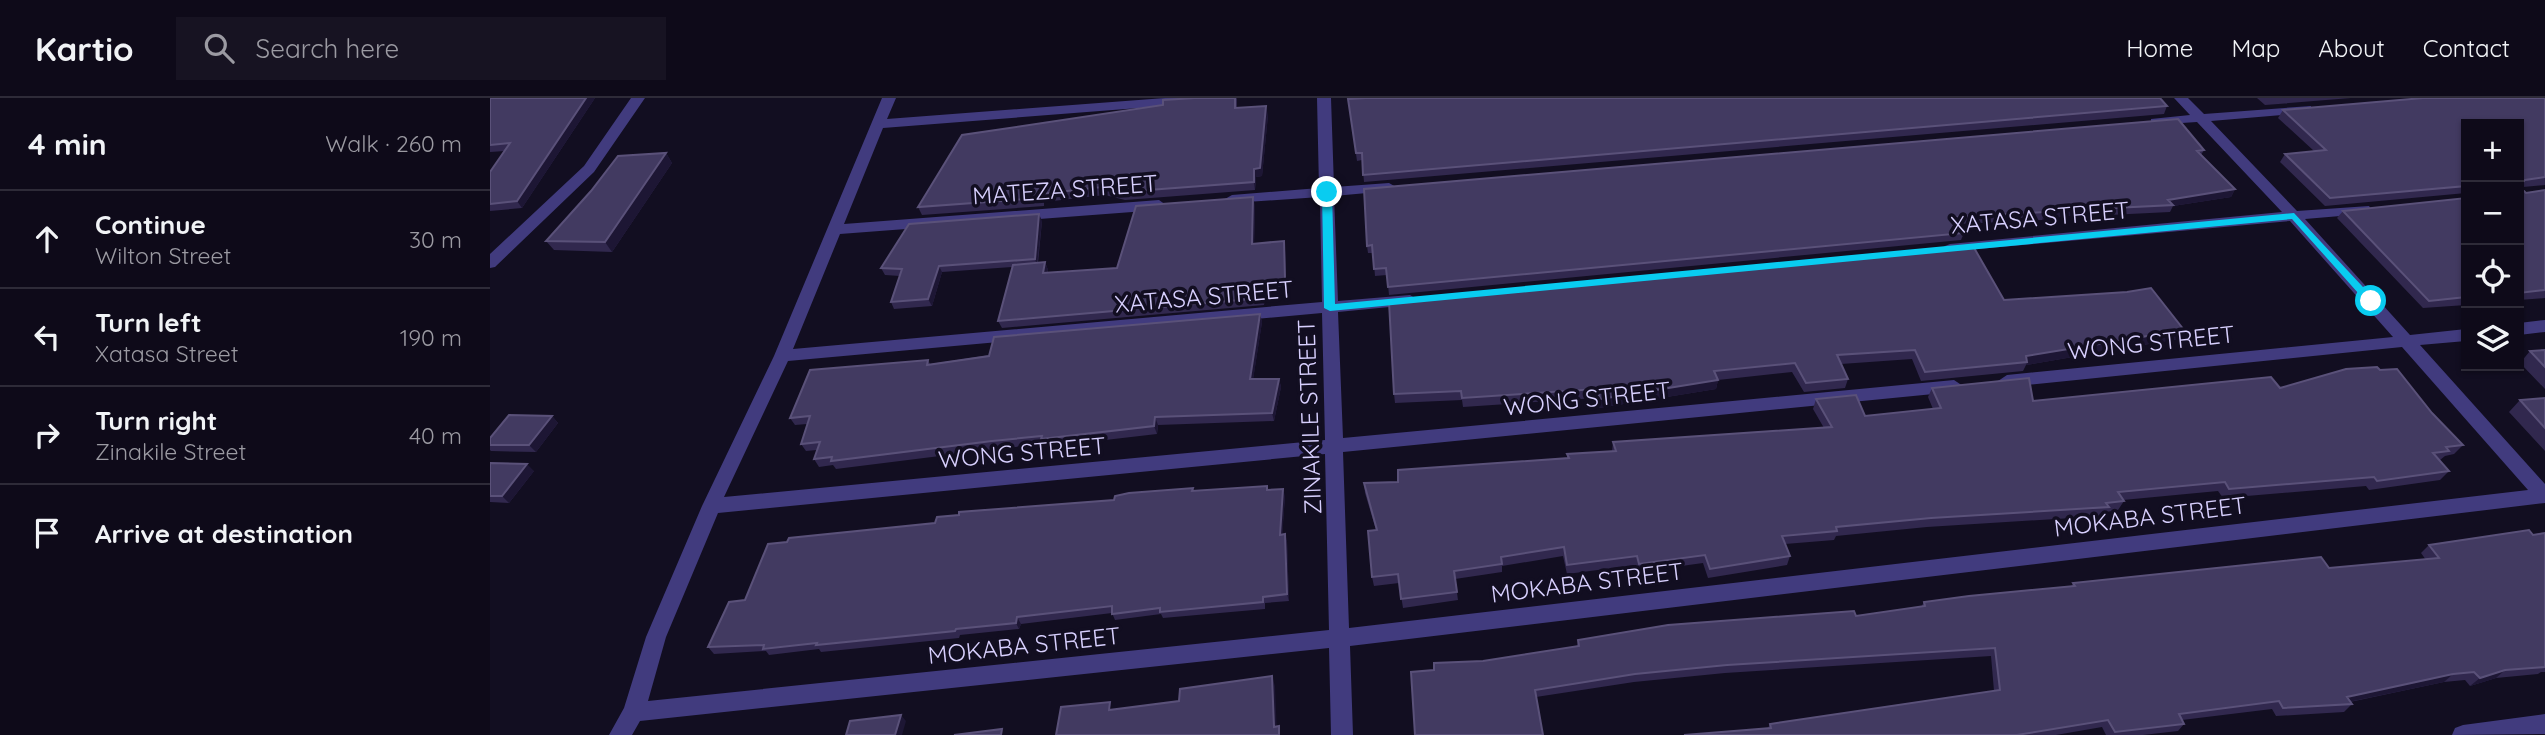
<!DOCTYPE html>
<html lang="en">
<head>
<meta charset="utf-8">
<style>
	body { margin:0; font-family:Quicksand,sans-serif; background:#171322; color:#f1f3f6 }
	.controls { position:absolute; right:21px; top:21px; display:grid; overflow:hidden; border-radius:0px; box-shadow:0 2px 5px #0004 }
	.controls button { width:63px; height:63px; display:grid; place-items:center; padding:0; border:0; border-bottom:2px solid #2e2b38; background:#0e0a19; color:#f1f3f6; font:35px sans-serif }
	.stop { position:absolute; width:21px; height:21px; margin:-16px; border:5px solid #09ccf0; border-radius:50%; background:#fff }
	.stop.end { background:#09ccf0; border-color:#fff; box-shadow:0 2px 7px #0008 }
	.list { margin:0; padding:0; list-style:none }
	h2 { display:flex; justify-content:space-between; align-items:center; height:91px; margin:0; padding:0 28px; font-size:30px }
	h2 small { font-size:23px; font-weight:400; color:#9b9aa2 }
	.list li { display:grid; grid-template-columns:46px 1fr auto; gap:21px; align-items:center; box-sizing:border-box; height:98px; padding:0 28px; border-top:2px solid #2e2b38 }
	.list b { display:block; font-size:26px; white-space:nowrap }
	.list p { margin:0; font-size:23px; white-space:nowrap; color:#9b9aa2 }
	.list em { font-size:23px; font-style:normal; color:#9b9aa2 }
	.icon { flex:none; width:38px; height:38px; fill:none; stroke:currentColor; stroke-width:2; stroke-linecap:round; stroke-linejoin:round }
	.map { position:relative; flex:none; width:2055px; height:637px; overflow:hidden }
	header { display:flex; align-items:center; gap:42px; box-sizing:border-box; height:98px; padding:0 35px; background:#0e0a19; border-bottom:2px solid #2e2b38 }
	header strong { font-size:33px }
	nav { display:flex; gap:38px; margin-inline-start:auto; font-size:24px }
	.search { width:490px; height:63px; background:#171322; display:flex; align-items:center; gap:18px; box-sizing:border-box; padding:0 24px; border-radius:0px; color:#9b9aa2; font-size:26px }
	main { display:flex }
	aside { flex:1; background:#0e0a19 }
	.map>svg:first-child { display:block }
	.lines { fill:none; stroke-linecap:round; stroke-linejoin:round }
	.minor { fill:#413b7e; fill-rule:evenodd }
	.wall { fill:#31284e }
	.shaded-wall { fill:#1d1634 }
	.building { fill:#423a61; stroke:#5a5179; stroke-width:2 }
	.route { fill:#09ccf0 }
	.labels { text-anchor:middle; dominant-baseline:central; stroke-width:7; stroke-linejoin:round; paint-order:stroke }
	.street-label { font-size:24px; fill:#d7cffd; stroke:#120e21 }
</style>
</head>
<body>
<header>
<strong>Kartio</strong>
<div class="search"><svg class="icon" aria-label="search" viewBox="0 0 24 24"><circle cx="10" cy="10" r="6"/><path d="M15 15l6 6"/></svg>Search here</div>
<nav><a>Home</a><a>Map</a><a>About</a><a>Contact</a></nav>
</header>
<main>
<aside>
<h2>4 min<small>Walk · 260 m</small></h2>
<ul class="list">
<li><svg class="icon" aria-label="ahead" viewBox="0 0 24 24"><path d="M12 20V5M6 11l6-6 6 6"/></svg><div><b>Continue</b><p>Wilton Street</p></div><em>30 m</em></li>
<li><svg class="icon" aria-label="left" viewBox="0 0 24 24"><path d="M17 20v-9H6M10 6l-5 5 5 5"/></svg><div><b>Turn left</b><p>Xatasa Street</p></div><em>190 m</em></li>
<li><svg class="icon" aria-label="right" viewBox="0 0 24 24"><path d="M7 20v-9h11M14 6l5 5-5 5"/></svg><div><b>Turn right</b><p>Zinakile Street</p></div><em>40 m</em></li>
<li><svg class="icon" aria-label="arrive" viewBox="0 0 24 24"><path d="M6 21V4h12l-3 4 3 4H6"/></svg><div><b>Arrive at destination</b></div></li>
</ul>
</aside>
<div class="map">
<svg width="2055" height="637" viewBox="0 0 2055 637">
	<rect width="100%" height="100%" fill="#120e21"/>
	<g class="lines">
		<path class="minor" d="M141,0H155L104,74L5,169L0,170V156L94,68Z
			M392,0H406L397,21L675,0H733L726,4L393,30L354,126L669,102L676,107L669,112L350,136L303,251L832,204L830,99L742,105L735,101L742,97L829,90L827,0H841L844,89L899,85L906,89L899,93L844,98L848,203L920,197L928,202L920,207L848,214L853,340L1464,282L1473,288L1464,294L853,354L859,530L2038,392L1912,249L1517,289L1511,287L1508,283L1517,277L1903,239L1800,123L1455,154L1452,151L1455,148L1460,146L1792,114L1707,24L1661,27V21L1700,17L1684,0H1698L1714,16L1821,8V14L1816,15L1721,23L1807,113L1879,108L1881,111L1879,114L1874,116L1815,121L1920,237L1976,231V243L1930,247L2055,386V405L860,548L863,637H841L839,550L150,623L142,637H119L134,610L156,539L212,408L284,258ZM832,215L835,342L234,399L298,263ZM835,356L839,532L158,603L176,539L228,415Z
			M2055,222V234L2029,237V225Z
			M2055,616V636L1962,637L1965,630L1973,627Z"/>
	</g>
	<path class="wall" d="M0,0H105L32,110L0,113V74L15,53L0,54Z
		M747,0V10L778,17L772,78L766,79L765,92L635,102L615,97L554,104V108L432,117L428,109Z
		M1767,0H1861L1775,7Z
		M2055,0V87L2033,89V92L2036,95L2055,92V200L2029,202V26H1976V95L1835,108L1790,64L1795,56L1824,53L1788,20L1793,12Z
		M858,1L1677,8L1674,16L874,84L872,62L867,63Z
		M1714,52L1711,57L1745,91L1741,99L1683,108L1680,114L1619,117L1601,114L1552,122L1468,126L1474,135L1471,142L899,197L897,177L885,178L883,155H878L877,148Z
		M176,55L182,65L122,154L64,152L56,143Z
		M1976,100V207L1933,210L1847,120L1853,113Z
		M765,107L764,146L795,151L796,188L777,190L774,207L512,230L508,223L522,169L452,174L442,208L404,211L401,204L410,178L395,177L391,170L552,123L548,165L555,164L558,172V175L627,170Z
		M1514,202L1694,232L1688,241L1536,267L1533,273L1431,283L1422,261L1351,266L1358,281L1355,290L1314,294L1302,274L1228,282L1226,291L1109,310L1106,300L973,309L972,302L905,305L904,296Z
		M770,216L772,224L763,281H789L791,289L784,323L668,327L667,336L555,349L553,346L506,351L346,371L343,367L329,369L324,361L327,352L316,353L311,346L317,326L305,327L300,320L438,262L440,266Z
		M2055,252V291L2030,265L2040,253Z
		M1890,272L1942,315L1973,347L1964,356L1955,358L1950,362L1959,373L1950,382L1879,392L1876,388L1733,400L1728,393L1633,402L1634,403L1628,412L1616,414L1613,418L1437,429L1346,438L1344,442L1295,446L1300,458L1297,467L1218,480L1213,465L1148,474L1146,467L1077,476L1073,458L1012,468V474L965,481L968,502L913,510L909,485L884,488L882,479L886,432L875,395L874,385L908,384L1077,360V356L1122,353L1123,344L1334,330L1323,311L1326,301L1375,318L1443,311L1438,299L1442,290L1543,303L1790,290Z
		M2055,300V353L2019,314L2030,302Z
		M62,318L68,325L46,354L1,353L0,352V340Z
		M0,365L44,373L19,405L0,404Z
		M703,390L704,393L778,392L795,398L792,437L797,443L799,503L775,505V511L673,520L671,516L625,522L622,515L531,526L529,531L470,537L469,540L331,554L329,551L279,557L276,553L224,556L218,549L255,502L297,444L624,402Z
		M2055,435V574H2051L2048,576L2006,580L1980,588L1975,582L1954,584L1860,604L1862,606L1854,614L1786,618L1782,611L1692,622L1694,626L1688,633L1653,637H1616L1612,629L1566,637H1194L1278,630L1280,626L1504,593L1501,558L1235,575L1144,584L1046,599L944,572L1087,548L1088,542L1366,518L1431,509L1434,504L1581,489L1583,485L1839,470L1936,462L1931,455L1939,447Z"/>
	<path class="shaded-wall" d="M96,0H105L32,110L27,103Z
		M776,8L778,17L772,78L766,79L765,92L764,84V71Z
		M176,55L182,65L122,154L115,144Z
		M1745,91L1741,99L1683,108V107L1678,102Z
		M763,99L765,107L764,154L762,146Z
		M1605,107L1601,114L1552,122L1555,114Z
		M549,116L552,123L547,167L545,161Z
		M794,143L795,151L796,188L795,181Z
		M555,164L558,172L556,183L553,175Z
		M449,168L452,174L442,208L438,201Z
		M775,183L777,190L774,207L773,200Z
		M770,216L772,224L762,289L760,281Z
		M1694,232L1688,241L1536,267L1537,264L1536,258Z
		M789,281L791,289L784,323L782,315Z
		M1228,282L1226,291L1109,310L1110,301Z
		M62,318L68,325L46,354L39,347Z
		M665,319L668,327L667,336L664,328Z
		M37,366L44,373L19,405L12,398Z
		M793,391L795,398L792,443L790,437Z
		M795,436L797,443L799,503L797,496Z
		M527,519L531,526L529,531L526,525Z
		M2015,572L2006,580L1980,588L1990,580Z
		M1963,576L1954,584L1849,606L1857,599Z
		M782,578L785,588L787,637L784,629Z
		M411,617L416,623L412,637H405Z"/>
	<path class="building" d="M0,0H96L27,103L0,106V74L20,45L0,47Z
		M705,0H745V10L776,8L770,70L764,71V84L632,94L612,89L551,96V100L428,109L472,37L673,7V2Z
		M876,0H1670L1677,8L873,77L872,55H866L858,1Z
		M1933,0H2055V79L2035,82L2033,84V92L2036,95L2055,92V192L2029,195V26H1976V88L1840,100L1795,56L1836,52L1793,12Z
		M1688,21L1714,52L1707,53L1745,91L1678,102L1683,107L1623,110L1605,107L1555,114L1465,119L1474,135L898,189L896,170L884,171L882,147L877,148L874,91Z
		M176,55L115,144L56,143L101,93L128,58Z
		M763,99L762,146L794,143L795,181L775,183L773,200L508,223L523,167L555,164L553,175L627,170L646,108Z
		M1976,100V199L1939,203L1853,113Z
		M549,116L545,161L449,168L438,201L401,204L412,171L391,170L419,126Z
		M1483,148L1514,202L1637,194L1661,190L1694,232L1536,258L1537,264L1435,274L1425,252L1347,257L1358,281L1316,285L1305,265L1224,273L1228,282L1110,301L1107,291L972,300L971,293L904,296L899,204Z
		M770,216L760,281H789L782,315L665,319L664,328L551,341L552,338L502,343L341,363L342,359L324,361L330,344L311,346L320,318L300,320L320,272L438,262L437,267L499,258L504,239Z
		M2055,252V269L2040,253Z
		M1887,269L1890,272L1907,271L1942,315L1973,347L1956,349L1959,353L1943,355L1959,373L1887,383L1884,379L1739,391L1735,384L1628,394L1634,403L1616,405L1619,409L1441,420L1346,429L1347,433L1292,438L1300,458L1220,471L1215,457L1149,466L1147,458L1077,467L1074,449L1011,459L1012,466L964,473L967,494L911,501L908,476L882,479L878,433L887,432L874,385L908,384V372L1079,360L1077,356L1126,353L1123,344L1342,329L1326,301L1366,297L1375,318L1451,310L1442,290L1539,280L1543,303L1781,279L1790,290L1856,271Z
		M2055,300V330L2030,302Z
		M19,317L62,318L39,347H0V340Z
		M0,365L37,366L12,398H0Z
		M777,388V392L793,391L790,437L795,436L797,496L773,499V504L670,514V510L622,516V508L527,519L526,525L466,531L465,533L326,547L327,545L273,551L274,547L218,549L239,504L255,502L278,446L297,444L299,440L445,425L447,419L469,417V414L624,402L625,398L639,395L703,390L702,393Z
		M2039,432L2043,437L2055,435V569L2015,572L1990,580L1984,574L1963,576L1857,599L1862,606L1793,610L1789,603L1689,616L1694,626L1625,634L1618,622L1527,637H1194L1281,630L1280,626L1510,592L1505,550L1237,567L1145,576L1045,592L1053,637H925L921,574L944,572V565L993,563L1089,548L1088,542L1178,527L1364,513L1366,518L1435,508L1434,504L1479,498L1585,488L1583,485L1831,459L1839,470L1949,460L1939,447Z
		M782,578L784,629L789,628V637H566L571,609L620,604L619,612L689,603L690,591Z
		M411,617L405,637H356L360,623Z
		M512,631L511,637H464Z"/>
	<path class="route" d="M837,91L842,94L845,206L1804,115L1886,203L1877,205L1802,121L840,213L834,210L832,94Z"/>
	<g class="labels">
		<g class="street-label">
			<text transform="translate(575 91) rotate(-4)">MATEZA STREET</text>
			<text transform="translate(1550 119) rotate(-5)">XATASA STREET</text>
			<text transform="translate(714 198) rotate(-5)">XATASA STREET</text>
			<text transform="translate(1661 244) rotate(-6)">WONG STREET</text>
			<text transform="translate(1097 300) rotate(-6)">WONG STREET</text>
			<text transform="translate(819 319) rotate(-92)">ZINAKILE STREET</text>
			<text transform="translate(532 354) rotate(-5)">WONG STREET</text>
			<text transform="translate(1660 418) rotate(-7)">MOKABA STREET</text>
			<text transform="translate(1097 484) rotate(-7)">MOKABA STREET</text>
			<text transform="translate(534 547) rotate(-6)">MOKABA STREET</text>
		</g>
	</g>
</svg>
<div class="controls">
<button>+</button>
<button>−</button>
<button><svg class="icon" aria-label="locate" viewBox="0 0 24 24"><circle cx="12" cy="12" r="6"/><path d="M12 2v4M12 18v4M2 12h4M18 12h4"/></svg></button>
<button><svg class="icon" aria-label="layers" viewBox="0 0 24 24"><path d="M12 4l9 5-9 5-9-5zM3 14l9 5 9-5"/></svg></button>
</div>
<div class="stop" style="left:1881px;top:203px"></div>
<div class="stop end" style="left:837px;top:94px"></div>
</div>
</main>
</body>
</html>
